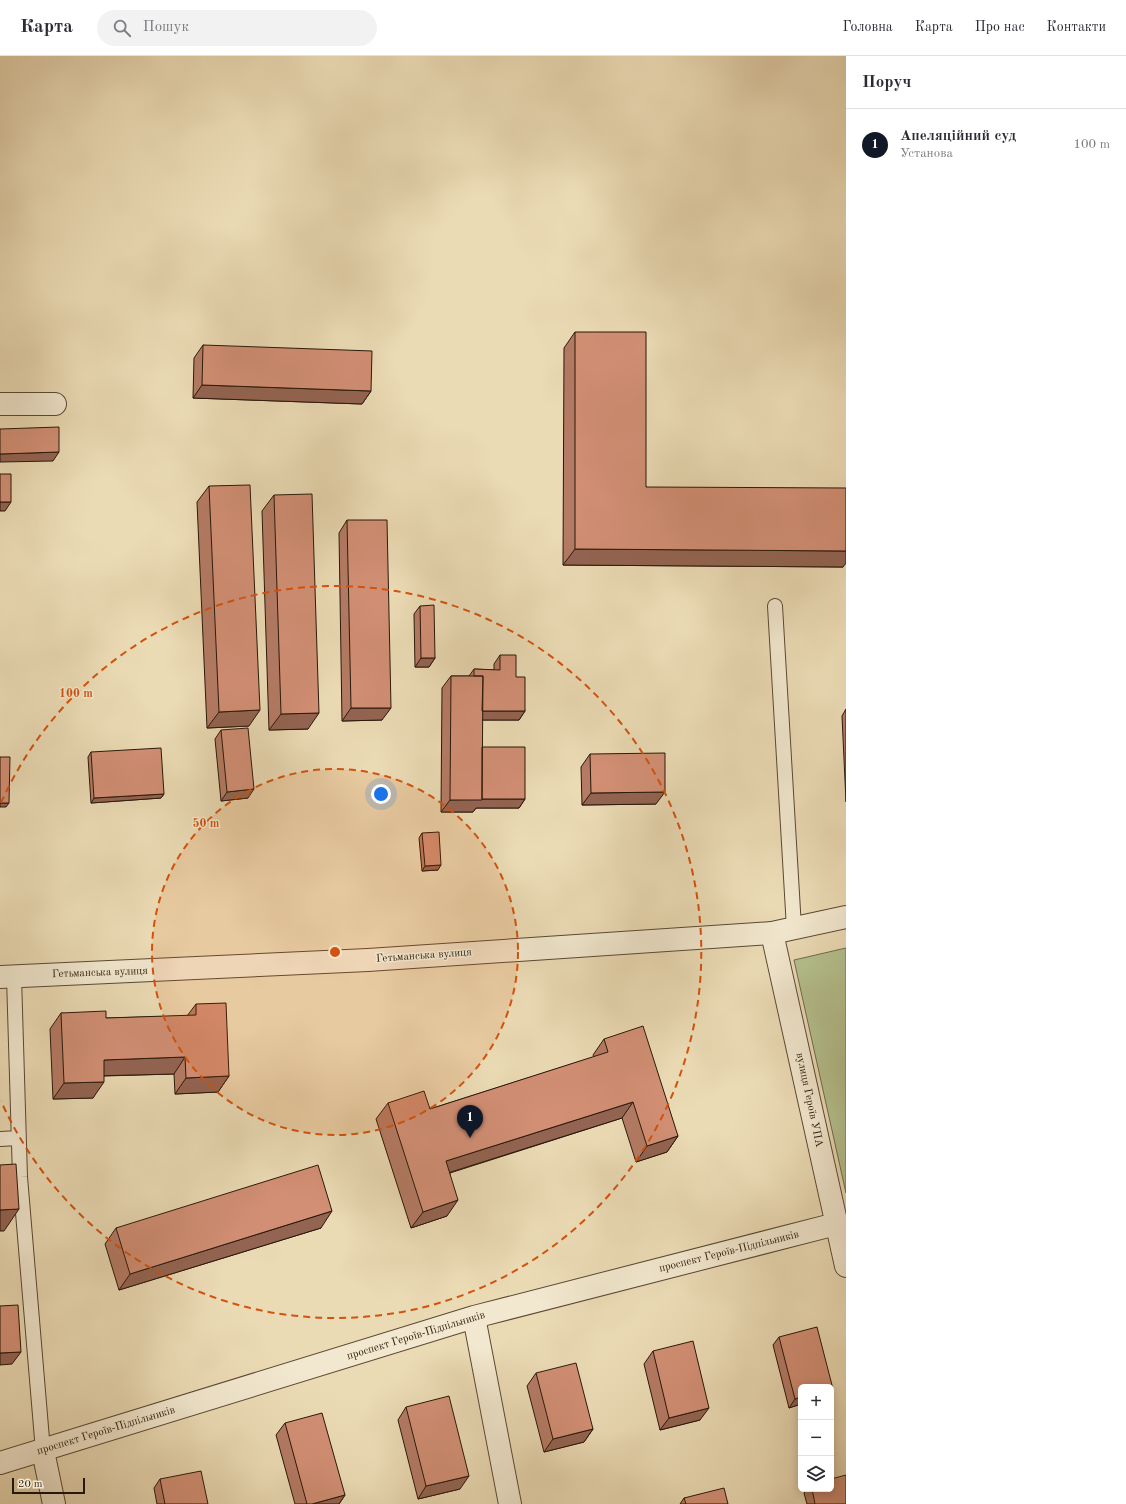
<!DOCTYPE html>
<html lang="uk">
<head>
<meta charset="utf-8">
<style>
	body { margin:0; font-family:"Old Standard TT",serif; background:#f2f2f3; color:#2b2b33 }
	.controls { position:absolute; right:12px; bottom:12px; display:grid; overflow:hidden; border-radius:6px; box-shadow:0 2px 10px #0003 }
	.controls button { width:36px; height:36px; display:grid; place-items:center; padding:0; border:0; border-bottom:1px solid #e1e1e2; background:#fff; color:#2b2b33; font:20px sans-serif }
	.scale { position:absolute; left:12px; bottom:10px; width:73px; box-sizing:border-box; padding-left:4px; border:2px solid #291709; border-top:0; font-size:11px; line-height:14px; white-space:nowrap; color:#291709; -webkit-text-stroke:3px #f2e8cf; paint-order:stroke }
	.you { position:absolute; left:381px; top:738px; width:14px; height:14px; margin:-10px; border:3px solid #fff; border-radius:50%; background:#1a73e8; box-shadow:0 0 0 6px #1a73e833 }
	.badge { display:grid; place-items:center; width:26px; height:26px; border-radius:50%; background:#111827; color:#fff; font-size:13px; font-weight:700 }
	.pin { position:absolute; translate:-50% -33px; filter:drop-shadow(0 1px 2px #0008) }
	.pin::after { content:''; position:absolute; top:21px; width:14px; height:12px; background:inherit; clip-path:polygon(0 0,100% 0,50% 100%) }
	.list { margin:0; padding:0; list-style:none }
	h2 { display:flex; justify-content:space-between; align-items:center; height:52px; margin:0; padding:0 16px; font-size:17px }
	h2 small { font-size:13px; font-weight:400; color:#7c7c81 }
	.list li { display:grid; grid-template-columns:26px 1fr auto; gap:12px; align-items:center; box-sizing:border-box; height:72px; padding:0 16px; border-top:1px solid #e1e1e2 }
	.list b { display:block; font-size:15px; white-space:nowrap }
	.list p { margin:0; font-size:13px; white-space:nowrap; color:#7c7c81 }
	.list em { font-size:13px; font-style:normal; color:#7c7c81 }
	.icon { flex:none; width:22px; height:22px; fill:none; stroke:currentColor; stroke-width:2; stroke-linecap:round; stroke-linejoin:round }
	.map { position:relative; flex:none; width:846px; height:1448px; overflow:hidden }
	header { display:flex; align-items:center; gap:24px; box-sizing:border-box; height:56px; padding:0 20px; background:#fff; border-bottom:1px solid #e1e1e2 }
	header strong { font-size:19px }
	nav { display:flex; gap:22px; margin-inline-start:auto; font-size:14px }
	.search { width:280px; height:36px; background:#f2f2f3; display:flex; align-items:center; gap:10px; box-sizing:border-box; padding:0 14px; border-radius:22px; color:#7c7c81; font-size:15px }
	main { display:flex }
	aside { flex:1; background:#fff }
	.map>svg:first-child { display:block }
	.green { fill:#b5c18f; stroke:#6f6c4c }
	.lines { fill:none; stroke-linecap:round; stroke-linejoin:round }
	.service-casing { stroke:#5a4834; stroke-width:16 }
	.minor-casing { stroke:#5a4834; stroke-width:24 }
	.tertiary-casing { stroke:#5a4834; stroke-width:24 }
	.service { stroke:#f2e8cf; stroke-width:14 }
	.minor { stroke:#f2e8cf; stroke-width:22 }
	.tertiary { stroke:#f2e8cf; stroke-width:22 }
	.wall { fill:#b57b65; stroke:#291709 }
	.shaded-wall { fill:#936452; stroke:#291709 }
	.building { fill:#d28f75; stroke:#291709 }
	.ring { fill:none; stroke:#d5520c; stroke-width:2; stroke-dasharray:7 5 }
	.labels { text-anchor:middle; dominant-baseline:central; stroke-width:3; stroke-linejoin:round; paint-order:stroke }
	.street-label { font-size:11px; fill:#291709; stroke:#f2e8cf }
	.centre { fill:#d5520c; stroke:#f2e8cf; stroke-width:2 }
	.ring-label { font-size:12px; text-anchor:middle; font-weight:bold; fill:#d5520c; stroke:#f2e8cf; stroke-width:3; stroke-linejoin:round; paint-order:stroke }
</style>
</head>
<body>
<header>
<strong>Карта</strong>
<div class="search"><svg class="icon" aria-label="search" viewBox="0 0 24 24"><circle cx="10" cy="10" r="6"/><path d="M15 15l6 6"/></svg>Пошук</div>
<nav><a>Головна</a><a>Карта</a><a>Про нас</a><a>Контакти</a></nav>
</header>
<main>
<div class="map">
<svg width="846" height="1448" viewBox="0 0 846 1448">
	<rect width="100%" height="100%" fill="#ebdbb5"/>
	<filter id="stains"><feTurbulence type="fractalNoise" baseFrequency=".005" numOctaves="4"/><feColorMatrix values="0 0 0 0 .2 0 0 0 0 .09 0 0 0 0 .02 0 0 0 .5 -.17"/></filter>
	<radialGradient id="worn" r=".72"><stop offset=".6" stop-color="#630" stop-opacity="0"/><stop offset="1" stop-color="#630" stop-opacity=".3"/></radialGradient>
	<path class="green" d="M846,892V1137L794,904Z"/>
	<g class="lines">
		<defs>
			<path id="service" d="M775,550L794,872
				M14,921L20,1121L43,1395
				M0,1083L18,1082"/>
			<path id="minor" d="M0,348H55
				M772,877L846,1210
				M474,1261L510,1448
				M43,1395L54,1448
				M0,1407L474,1261L836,1168"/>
			<path id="tertiary" d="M0,921L368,904L772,877L846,861"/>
		</defs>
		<use href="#service" class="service-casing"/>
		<use href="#minor" class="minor-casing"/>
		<use href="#tertiary" class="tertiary-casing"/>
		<use href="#service" class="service"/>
		<use href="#minor" class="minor"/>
		<use href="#tertiary" class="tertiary"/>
	</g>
	<path class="wall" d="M575,276L646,431L843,511L563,509L564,292Z
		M203,289L371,335L362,348L193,342L194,302Z
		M209,430L249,670L207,672L197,446Z
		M274,439L308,673L269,674L262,455Z
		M347,464L382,664L342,665L339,477Z
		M420,550L435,602L429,611H415L414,558Z
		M500,599L516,621L525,655L519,664H482V691L525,743L519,752H476L473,756H441L442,632L451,620H469L474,613L494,614V608Z
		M846,653V746L842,660Z
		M221,674L248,742L221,745L215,683Z
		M91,696L164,738L161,742L91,747L88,701Z
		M590,698L656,748L582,749L581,711Z
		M422,777L438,814L422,815L419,782Z
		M196,948L229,1020L218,1036L175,1038L174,1018L104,1020L93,1042L53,1043L50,973L61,957L106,962L187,960Z
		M604,983L678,1080L667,1096L636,1106L622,1062L450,1117L447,1160L411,1172L376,1063L388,1047L430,1053L594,1001L593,999Z
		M116,1172H321L119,1234L105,1188Z
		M779,1281L833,1333L831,1336V1331L801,1348L789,1352L773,1289Z
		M653,1295L700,1364L660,1374L644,1308Z
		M536,1317L593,1373L584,1386L544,1396L527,1330Z
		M406,1351L460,1433L418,1443L398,1364Z
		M285,1367L345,1439L339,1448H295L276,1379Z
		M160,1423L208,1448H157L154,1432Z
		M807,1433H831L846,1448H807L804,1437Z
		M684,1442L728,1448H680Z"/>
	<path class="shaded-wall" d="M202,329L371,335L362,348L193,342Z
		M59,396L53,405L0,406V398Z
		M0,446H11L5,455H0Z
		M575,493L846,495V507L843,511L563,509Z
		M421,602H435L429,611H415Z
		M351,652H391L382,664L342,665Z
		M260,654L249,670L207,672L219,656Z
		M480,655H525L519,664H474Z
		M319,657L308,673L269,674L281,658Z
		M254,733L248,742L221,745L227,736Z
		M665,736L656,748L582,749L591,737Z
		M164,738L161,742L91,747L94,742Z
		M479,743H525L519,752H476L473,756H441L450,744Z
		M0,747H9L6,751H0Z
		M441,809L438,814L422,815L425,810Z
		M185,1001L174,1018L92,1020L104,1004Z
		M229,1020L218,1036L175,1038L186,1022Z
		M104,1026L93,1042L53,1043L64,1027Z
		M633,1046L622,1062L435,1121L446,1105Z
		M678,1080L667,1096L636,1106L647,1090Z
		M458,1144L447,1160L411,1172L423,1156Z
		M19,1153L4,1175H0V1154Z
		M332,1155L321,1172L119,1234L130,1218Z
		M21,1296L12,1308L0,1309V1297Z
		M801,1341V1348L789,1352L795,1343Z
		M709,1352L700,1364L660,1374L669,1362Z
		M593,1373L584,1386L544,1396L553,1383Z
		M469,1420L460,1433L418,1443L426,1430Z
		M345,1439L339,1448H312Z"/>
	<path class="building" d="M575,276H646V431L846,432V495L575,493Z
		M203,289L372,295L371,335L202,329Z
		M59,371V396L0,398V373Z
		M0,418H11V446H0Z
		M250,429L260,654L219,656L209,430Z
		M312,438L319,657L281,658L274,439Z
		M347,464H387L391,652H351Z
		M434,549L435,602H421L420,550Z
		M500,599H516V621H525V655H482L483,620H474V613L500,614Z
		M451,620H483L482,744H450Z
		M248,672L254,733L227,736L221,674Z
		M482,691H525V743H482Z
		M161,692L164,738L94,742L91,696Z
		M665,697V736L591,737L590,698Z
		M0,701H10L9,747H0Z
		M439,776L441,809L425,810L422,777Z
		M226,947L229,1020L186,1022L185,1001L104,1004V1026L64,1027L61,957L106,955V962L196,959V948Z
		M643,970L678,1080L647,1090L633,1046L446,1105L458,1144L423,1156L388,1047L424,1035L430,1053L608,996L604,983Z
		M16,1108L19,1153L0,1154V1109Z
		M318,1109L332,1155L130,1218L116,1172Z
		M18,1249L21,1296L0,1297V1250Z
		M817,1271L833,1333L831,1334V1331H801V1341L795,1343L779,1281Z
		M693,1285L709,1352L669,1362L653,1295Z
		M576,1307L593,1373L553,1383L536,1317Z
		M449,1340L469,1420L426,1430L406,1351Z
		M322,1357L345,1439L312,1448H307L285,1367Z
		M201,1415L208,1448H165L160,1423Z
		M846,1419V1448H815L812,1433H831V1423Z
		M724,1432L728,1448H686L684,1442Z"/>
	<circle cx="335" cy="896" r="183" fill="#d5520c" fill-opacity=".12"/>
	<g class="ring">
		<circle cx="335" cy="896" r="183"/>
		<path d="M1 747A366 366 0 1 1 1 1045"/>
	</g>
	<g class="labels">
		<g class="street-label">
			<text transform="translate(424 900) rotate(-4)">Гетьманська вулиця</text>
			<text transform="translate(100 917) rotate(-2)">Гетьманська вулиця</text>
			<text transform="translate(809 1044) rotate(78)">вулиця Героїв УПА</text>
			<text transform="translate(729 1196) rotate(-14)">проспект Героїв-Підпільників</text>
			<text transform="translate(416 1280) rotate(-17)">проспект Героїв-Підпільників</text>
			<text transform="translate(106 1375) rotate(-17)">проспект Героїв-Підпільників</text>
		</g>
	</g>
	<circle cx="335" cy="896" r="6" class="centre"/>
	<g class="ring-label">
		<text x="76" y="641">100 m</text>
		<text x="206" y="771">50 m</text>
	</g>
	<rect width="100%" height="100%" filter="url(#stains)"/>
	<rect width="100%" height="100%" fill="url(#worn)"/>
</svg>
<div class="controls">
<button>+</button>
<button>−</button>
<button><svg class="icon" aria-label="layers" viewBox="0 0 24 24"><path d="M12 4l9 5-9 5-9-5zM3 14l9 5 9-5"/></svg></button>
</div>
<div class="scale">20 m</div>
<div class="you"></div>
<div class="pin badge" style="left:470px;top:1082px">1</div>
</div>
<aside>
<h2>Поруч<small></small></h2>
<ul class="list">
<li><span class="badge">1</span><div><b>Апеляційний суд</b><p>Установа</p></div><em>100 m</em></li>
</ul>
</aside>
</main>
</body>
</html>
